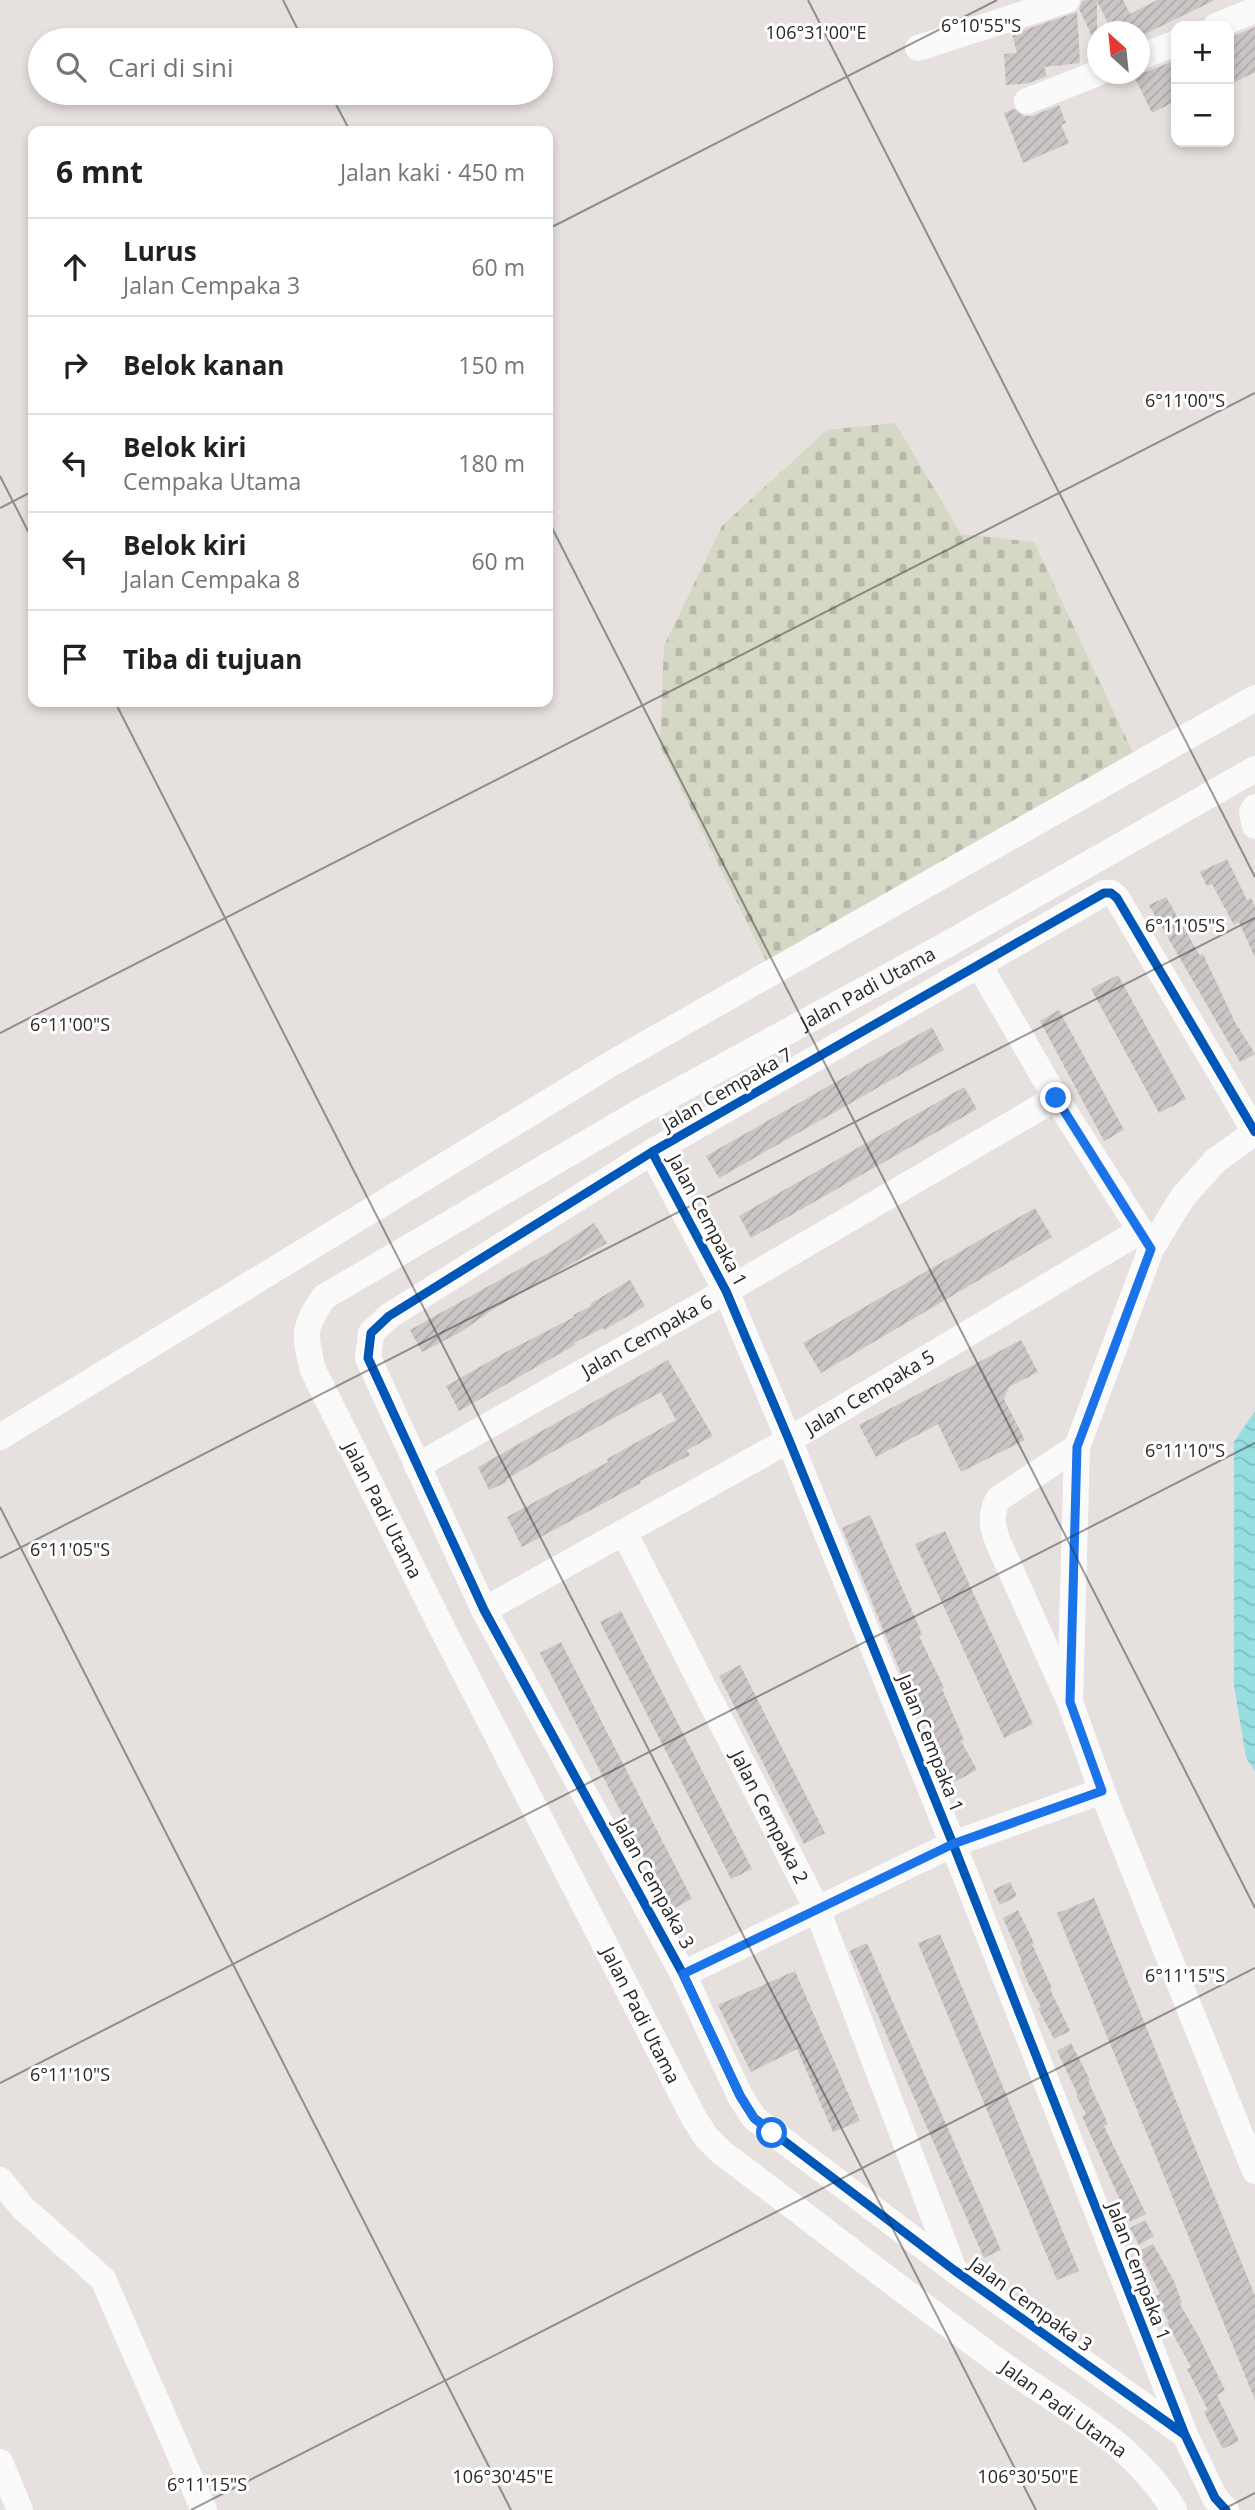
<!DOCTYPE html>
<html lang="id">
<head>
<meta charset="utf-8">
<style>
	body { margin:0; font-family:"Open Sans",sans-serif; background:#f2f2f2; color:#202124 }
	.controls { position:absolute; right:21px; top:21px; display:grid; overflow:hidden; border-radius:14px; box-shadow:0 4px 10px #0003 }
	.controls button { width:63px; height:63px; display:grid; place-items:center; padding:0; border:0; border-bottom:2px solid #e0e0e0; background:#fff; color:#202124; font:35px sans-serif }
	.compass { position:absolute; left:1087px; top:21px; width:63px; height:63px; border-radius:50%; background:#fff; box-shadow:0 4px 10px #0003; rotate:333deg }
	.stop { position:absolute; width:21px; height:21px; margin:-16px; border:5px solid #1a73e8; border-radius:50%; background:#fff }
	.stop.end { background:#1a73e8; border-color:#fff; box-shadow:0 2px 7px #0008 }
	.list { margin:0; padding:0; list-style:none }
	h2 { display:flex; justify-content:space-between; align-items:center; height:91px; margin:0; padding:0 28px; font-size:30px }
	h2 small { font-size:23px; font-weight:400; color:#757577 }
	.list li { display:grid; grid-template-columns:46px 1fr auto; gap:21px; align-items:center; box-sizing:border-box; height:98px; padding:0 28px; border-top:2px solid #e0e0e0 }
	.list b { display:block; font-size:26px; white-space:nowrap }
	.list p { margin:0; font-size:23px; white-space:nowrap; color:#757577 }
	.list em { font-size:23px; font-style:normal; color:#757577 }
	.icon { flex:none; width:38px; height:38px; fill:none; stroke:currentColor; stroke-width:2; stroke-linecap:round; stroke-linejoin:round }
	.map { position:relative; flex:none; width:1255px; height:2510px; overflow:hidden }
	.search { position:absolute; background:#fff; box-shadow:0 4px 10px #0003; left:28px; top:28px; width:525px; height:77px; display:flex; align-items:center; gap:18px; box-sizing:border-box; padding:0 24px; border-radius:38px; color:#757577; font-size:26px }
	.panel { position:absolute; background:#fff; box-shadow:0 4px 10px #0003; left:28px; top:126px; width:525px; height:581px; border-radius:14px }
	.map>svg:first-child { display:block }
	.cemetery { fill:url(#cemetery-stones) }
	.water { fill:url(#water-waves) }
	.building { fill:url(#building-hatch); fill-rule:evenodd }
	.lines { fill:none; stroke-linecap:round; stroke-linejoin:round }
	.minor { stroke:#fbfafa; stroke-width:26 }
	.cycleway-casing { stroke:#fff; stroke-width:13 }
	.cycleway { stroke:#0057b8; stroke-width:9 }
	.route { stroke:#1a73e8; stroke-width:9 }
	.ticks { fill:none; stroke:#272727; stroke-width:2; stroke-opacity:0.45 }
	.labels { text-anchor:middle; dominant-baseline:central; stroke-width:6; stroke-linejoin:round; paint-order:stroke }
	.street-label { font-size:19px; fill:#272727; stroke:#fff }
	.ticks-label { font-size:18px; text-anchor:middle; fill:#272727; stroke:#fff; stroke-width:6; stroke-linejoin:round; paint-order:stroke }
</style>
</head>
<body>
<div class="map">
<svg width="1255" height="2510" viewBox="0 0 1255 2510">
	<defs>
		<pattern id="cemetery-stones" width="16" height="16" patternUnits="userSpaceOnUse" patternTransform="scale(1.75)"><rect width="16" height="16" fill="#d6d8c6"/><path d="M2 7V4a2 2 0 0 1 4 0v3zM10 15v-3a2 2 0 0 1 4 0v3z" fill="#b8b9aa"/></pattern>
		<pattern id="water-waves" width="16" height="10" patternUnits="userSpaceOnUse" patternTransform="scale(1.75)"><rect width="16" height="10" fill="#97dee1"/><path d="M0 5q4-4 8 0t8 0" fill="none" stroke="#82bec1"/></pattern>
		<pattern id="building-hatch" width="6" height="6" patternUnits="userSpaceOnUse" patternTransform="scale(1.75)"><rect width="6" height="6" fill="#cbc6c5"/><path d="M-1 1l2-2M0 6l6-6M5 7l2-2" fill="none" stroke="#aeaaa9"/></pattern>
	</defs>
	<rect width="100%" height="100%" fill="#e6e0de"/>
	<path class="cemetery" d="M895,423L961,534L1034,542L1141,770L774,977L660,746L664,646L722,526L827,430Z"/>
	<path class="water" d="M1255,1411V1772L1246,1757L1234,1686V1442Z"/>
	<path class="building" d="M1088,0H1123L1130,14L1157,0H1215L1139,37V32H1097V47L1079,9L1082,1ZM1097,1L1109,25L1097,31Z
		M1077,12L1080,63L1044,67L1047,76L1029,83L1006,85L1004,54L1017,53L1012,34Z
		M1255,27V72L1229,85V38Z
		M1176,60V101L1152,113L1133,74L1146,72Z
		M1059,105L1066,123L1061,125L1069,143L1023,163L1004,113L1014,109L1024,116H1032Z
		M1227,859L1247,900L1251,898L1255,907V958L1239,922L1234,925L1212,884L1207,886L1200,872Z
		M1166,897L1200,956L1203,954L1235,1022L1255,1054L1240,1062L1149,905Z
		M1118,975L1186,1099L1159,1113L1091,989Z
		M1059,1010L1124,1130L1104,1141L1040,1021Z
		M932,1027L944,1050L719,1178L706,1156Z
		M964,1087L977,1109L751,1238L739,1216Z
		M1035,1208L1052,1237L821,1373L803,1343Z
		M594,1223L607,1243L497,1307L459,1333L422,1352L410,1330L550,1252Z
		M630,1280L645,1306L604,1330L603,1328L574,1343L575,1345L459,1411L446,1386L508,1351L574,1317L573,1315L591,1306L590,1304Z
		M1021,1340L1038,1372L1009,1387L1004,1399L1025,1440L961,1472L938,1424L876,1457L859,1425Z
		M668,1360L713,1436L687,1450L690,1455L640,1481L641,1483L522,1547L507,1517L608,1462L607,1459L676,1420L661,1392L547,1455L506,1480L507,1482L489,1490L478,1467Z
		M870,1515L916,1620L922,1635L919,1636L944,1688L942,1689L964,1740L961,1741L977,1770L954,1782L942,1761L946,1759L930,1726L928,1727L902,1676L842,1528Z
		M945,1531L1033,1724L1004,1738L915,1544Z
		M621,1611L752,1869L731,1879L600,1622Z
		M561,1642L692,1899L671,1910L540,1653Z
		M740,1665L825,1833L804,1844L719,1676Z
		M1010,1882L1017,1896L1000,1905L993,1890Z
		M1094,1898L1255,2296V2400L1057,1913Z
		M1018,1910L1034,1943L1032,1944L1052,1988L1050,1989L1070,2031L1054,2039L1038,2008L1041,2007L1028,1983L1020,1962L1022,1961L1003,1918Z
		M940,1934L1079,2271L1057,2280L918,1943Z
		M867,1943L1001,2250L984,2258L850,1951Z
		M795,1971L860,2121L833,2132L797,2049L751,2072L718,2005Z
		M1071,2043L1090,2080L1088,2081L1108,2124L1104,2126L1146,2214L1130,2222L1082,2116L1086,2114L1076,2096L1078,2095L1057,2051Z
		M1145,2220L1154,2236L1139,2245L1130,2228Z
		M1153,2244L1174,2281L1182,2303L1180,2304L1199,2337L1225,2390L1217,2395L1239,2441L1223,2449L1204,2412L1208,2410L1187,2369L1191,2367L1167,2323L1169,2322L1156,2296L1160,2294L1139,2251Z"/>
	<g class="lines">
		<g class="minor">
			<path d="M1216,26L1255,10"/>
			<path d="M918,48L1067,0"/>
			<path d="M1140,57L1176,43"/>
			<path d="M1027,101L1098,73"/>
			<path d="M1255,807L1252,812L1255,826"/>
			<path d="M979,965L1056,1098L1149,1244"/>
			<path d="M1255,1132L1215,1161L1182,1198L1151,1249L1077,1447L1070,1702L1102,1791L1255,2171"/>
			<path d="M652,1152L726,1291L789,1440L953,1844L1185,2435"/>
			<path d="M0,1437L614,1062L1255,698"/>
			<path id="s1" d="M417,1466L726,1291L1056,1098"/>
			<path id="s2" d="M624,1532L817,1909L954,2270"/>
			<path id="s3" d="M484,1610L789,1440L1140,1231"/>
			<path d="M1068,1698L998,1542C992,1526 990,1515 998,1499L1077,1447"/>
			<path d="M683,1974L953,1844L1102,1791"/>
			<path d="M0,2180L23,2208L103,2279L204,2510"/>
			<path d="M0,2462L20,2510"/>
			<path id="s4" d="M1174,2510C1134,2441 1055,2403 992,2357C901,2290 812,2220 721,2152L706,2137L694,2118L444,1632L313,1370C304,1335 303,1328 324,1297L638,1113L948,944L1255,769"/>
			<path d="M1226,2510L1215,2498L1185,2435L954,2270L754,2118L740,2096L683,1974L484,1610L368,1358L371,1333L389,1316L652,1152L1104,893H1111L1117,898L1255,1132"/>
		</g>
		<defs>
			<path id="cycleway" d="M652,1152L726,1291L789,1440L953,1844L1185,2435
				M1226,2510L1215,2498L1185,2435L954,2270L754,2118L740,2096L683,1974L484,1610L368,1358L371,1333L389,1316L652,1152L1104,893H1111L1117,898L1255,1132"/>
		</defs>
		<use href="#cycleway" class="cycleway-casing"/>
		<use href="#cycleway" class="cycleway"/>
	</g>
	<g class="lines">
		<path class="route" d="M772,2133L754,2118L740,2095L683,1974L953,1844L1102,1791L1070,1702L1077,1447L1151,1249L1056,1098"/>
	</g>
	<path class="ticks" d="M283,0L303,40M808,0L1255,877M330,93L350,131M548,229L997,0M0,476L33,541M0,508L33,491M548,520L1255,1908M115,702L1036,2510M0,1033L1255,393M0,1507L511,2510M0,1558L1255,918M0,2083L1255,1443M191,2510L1255,1968M1222,2510L1255,2493"/>
	<g class="labels">
		<g class="street-label">
			<text stroke="none"><textPath href="#s4" startOffset="2166">Jalan Padi Utama</textPath></text>
			<text transform="translate(727 1089) rotate(-30)">Jalan Cempaka 7</text>
			<text transform="translate(708 1220) rotate(62)">Jalan Cempaka 1</text>
			<text stroke="none"><textPath href="#s1" startOffset="264">Jalan Cempaka 6</textPath></text>
			<text stroke="none"><textPath href="#s3" startOffset="443">Jalan Cempaka 5</textPath></text>
			<text transform="translate(383 1510) rotate(63)">Jalan Padi Utama</text>
			<text transform="translate(931 1743) rotate(68)">Jalan Cempaka 1</text>
			<text stroke="none"><textPath href="#s2" startOffset="320">Jalan Cempaka 2</textPath></text>
			<text transform="translate(654 1883) rotate(61)">Jalan Cempaka 3</text>
			<text transform="translate(641 2015) rotate(63)">Jalan Padi Utama</text>
			<text transform="translate(1139 2271) rotate(69)">Jalan Cempaka 1</text>
			<text transform="translate(1031 2304) rotate(36)">Jalan Cempaka 3</text>
			<text transform="translate(1064 2409) rotate(36)">Jalan Padi Utama</text>
		</g>
	</g>
	<g class="ticks-label">
		<text x="981" y="32">6°10'55"S</text>
		<text x="816" y="39">106°31'00"E</text>
		<text x="1185" y="407">6°11'00"S</text>
		<text x="1185" y="932">6°11'05"S</text>
		<text x="70" y="1031">6°11'00"S</text>
		<text x="1185" y="1457">6°11'10"S</text>
		<text x="70" y="1556">6°11'05"S</text>
		<text x="1185" y="1982">6°11'15"S</text>
		<text x="70" y="2081">6°11'10"S</text>
		<text x="503" y="2483">106°30'45"E</text>
		<text x="1028" y="2483">106°30'50"E</text>
		<text x="207" y="2491">6°11'15"S</text>
	</g>
</svg>
<div class="controls">
<button>+</button>
<button>−</button>
</div>
<svg class="compass" viewBox="-18 -18 36 36"><path d="M0-13l5 13h-10z" fill="#e53935"/><path d="M0 13l5-13h-10z" fill="#757577"/></svg>
<div class="stop" style="left:772px;top:2133px"></div>
<div class="stop end" style="left:1056px;top:1098px"></div>
<div class="search"><svg class="icon" aria-label="search" viewBox="0 0 24 24"><circle cx="10" cy="10" r="6"/><path d="M15 15l6 6"/></svg>Cari di sini</div>
<section class="panel">
<h2>6 mnt<small>Jalan kaki · 450 m</small></h2>
<ul class="list">
<li><svg class="icon" aria-label="ahead" viewBox="0 0 24 24"><path d="M12 20V5M6 11l6-6 6 6"/></svg><div><b>Lurus</b><p>Jalan Cempaka 3</p></div><em>60 m</em></li>
<li><svg class="icon" aria-label="right" viewBox="0 0 24 24"><path d="M7 20v-9h11M14 6l5 5-5 5"/></svg><div><b>Belok kanan</b></div><em>150 m</em></li>
<li><svg class="icon" aria-label="left" viewBox="0 0 24 24"><path d="M17 20v-9H6M10 6l-5 5 5 5"/></svg><div><b>Belok kiri</b><p>Cempaka Utama</p></div><em>180 m</em></li>
<li><svg class="icon" aria-label="left" viewBox="0 0 24 24"><path d="M17 20v-9H6M10 6l-5 5 5 5"/></svg><div><b>Belok kiri</b><p>Jalan Cempaka 8</p></div><em>60 m</em></li>
<li><svg class="icon" aria-label="arrive" viewBox="0 0 24 24"><path d="M6 21V4h12l-3 4 3 4H6"/></svg><div><b>Tiba di tujuan</b></div></li>
</ul>
</section>
</div>
</body>
</html>
